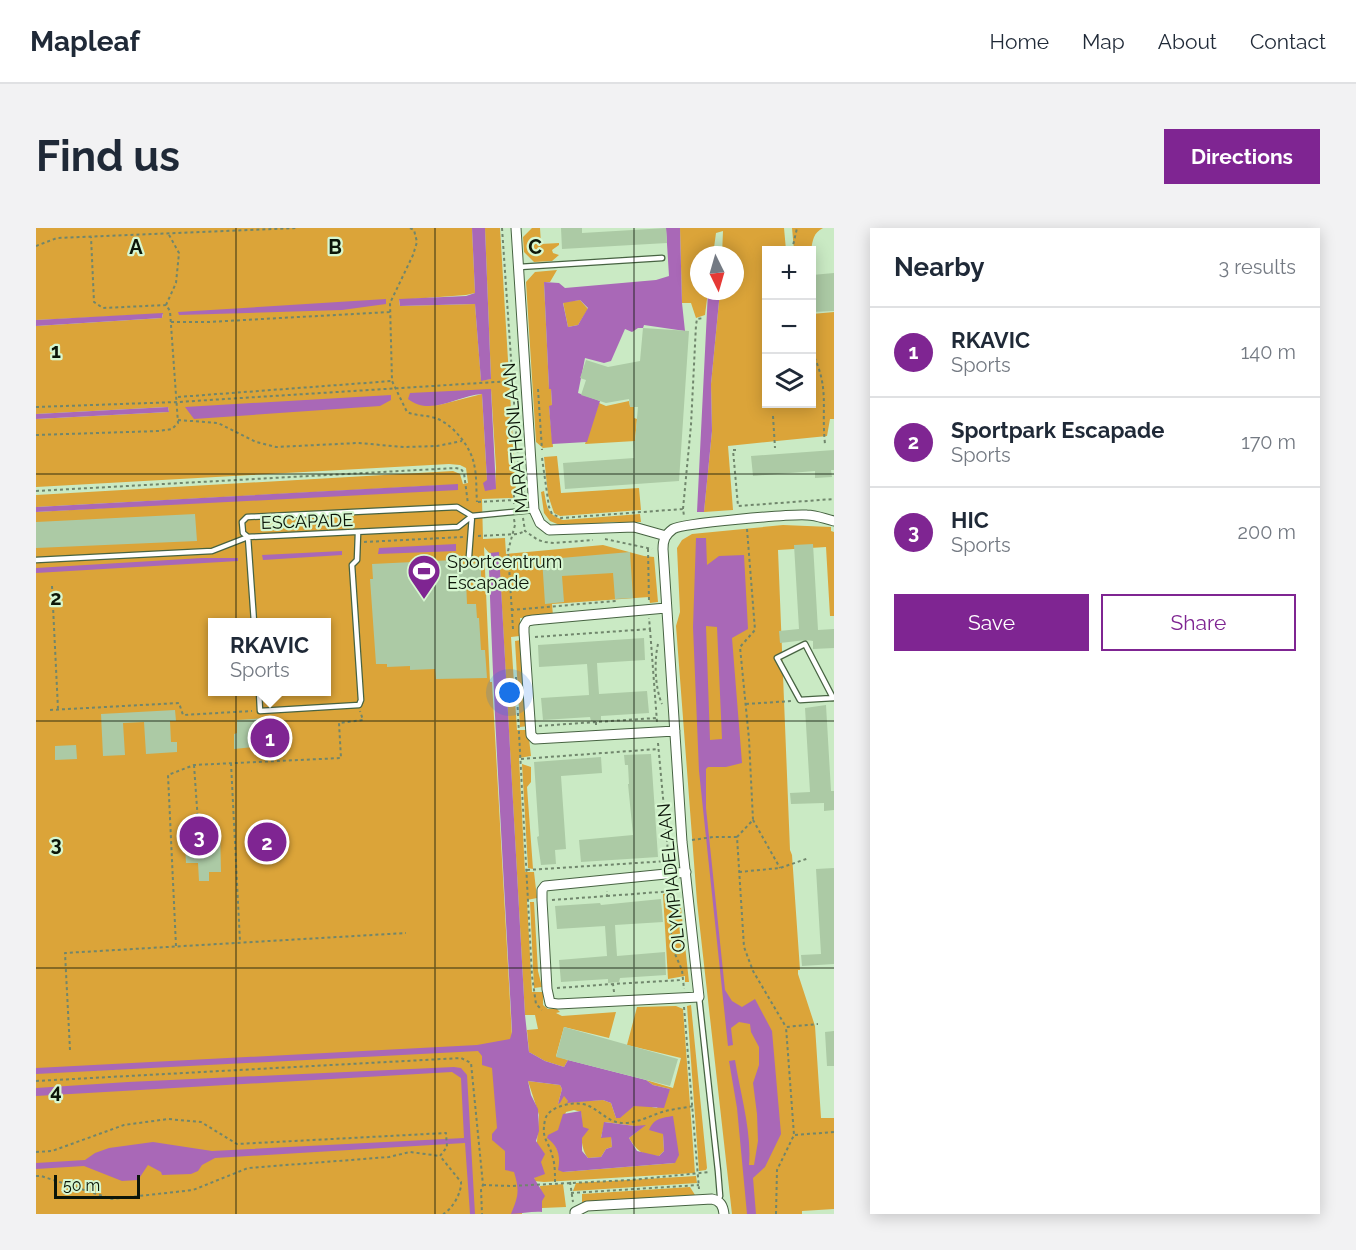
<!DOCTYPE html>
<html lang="en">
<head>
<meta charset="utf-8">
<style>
	body { margin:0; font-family:Raleway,sans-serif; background:#f2f2f3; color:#1f2937 }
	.controls { position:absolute; right:18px; top:18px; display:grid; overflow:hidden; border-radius:0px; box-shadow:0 3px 15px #0003 }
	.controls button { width:54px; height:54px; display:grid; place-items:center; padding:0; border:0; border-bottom:2px solid #e0e1e3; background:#fff; color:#1f2937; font:30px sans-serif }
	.compass { position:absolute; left:654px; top:18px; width:54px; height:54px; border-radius:50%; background:#fff; box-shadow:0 3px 15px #0003; rotate:175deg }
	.scale { position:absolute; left:18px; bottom:15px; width:86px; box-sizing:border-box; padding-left:6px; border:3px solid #0c1609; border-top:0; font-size:16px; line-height:21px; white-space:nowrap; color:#0c1609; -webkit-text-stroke:4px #d7f7d1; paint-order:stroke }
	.you { position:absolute; left:474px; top:465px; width:21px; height:21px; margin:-15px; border:4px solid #fff; border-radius:50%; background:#1a73e8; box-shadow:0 0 0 9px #1a73e833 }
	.badge { display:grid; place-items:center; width:39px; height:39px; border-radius:50%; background:#7f2592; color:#fff; font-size:20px; font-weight:700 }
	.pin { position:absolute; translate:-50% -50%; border:3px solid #fff; box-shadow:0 2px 6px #0006 }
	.popup { position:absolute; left:172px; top:390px; width:123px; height:78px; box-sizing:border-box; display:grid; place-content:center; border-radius:0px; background:#fff; filter:drop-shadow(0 2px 4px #0005); font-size:20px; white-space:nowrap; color:#747a83 }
	.popup b { font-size:22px; color:#1f2937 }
	.popup::after { content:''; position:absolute; left:50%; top:100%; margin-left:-12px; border:12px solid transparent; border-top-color:#fff }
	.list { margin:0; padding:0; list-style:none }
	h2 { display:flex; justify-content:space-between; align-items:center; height:78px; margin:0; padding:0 24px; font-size:26px }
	h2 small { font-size:20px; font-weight:400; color:#747a83 }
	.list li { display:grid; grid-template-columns:39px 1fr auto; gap:18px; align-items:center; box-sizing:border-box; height:90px; padding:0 24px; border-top:2px solid #e0e1e3 }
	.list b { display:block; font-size:22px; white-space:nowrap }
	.list p { margin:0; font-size:20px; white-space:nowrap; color:#747a83 }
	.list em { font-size:20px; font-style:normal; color:#747a83 }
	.actions { display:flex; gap:12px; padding:18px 24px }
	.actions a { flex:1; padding:14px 0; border:2px solid #7f2592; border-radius:0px; text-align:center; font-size:21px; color:#7f2592 }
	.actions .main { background:#7f2592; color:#fff }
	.icon { flex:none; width:33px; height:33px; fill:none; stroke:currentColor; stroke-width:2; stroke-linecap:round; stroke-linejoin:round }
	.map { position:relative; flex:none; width:798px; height:986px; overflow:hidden; border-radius:0px }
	header { display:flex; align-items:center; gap:36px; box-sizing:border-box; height:84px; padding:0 30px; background:#fff; border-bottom:2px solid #e0e1e3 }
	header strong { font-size:28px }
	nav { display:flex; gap:33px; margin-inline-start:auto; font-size:21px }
	.intro { display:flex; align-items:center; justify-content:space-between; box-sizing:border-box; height:144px; padding:0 36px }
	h1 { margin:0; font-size:42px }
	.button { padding:15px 27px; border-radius:0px; background:#7f2592; color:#fff; font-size:21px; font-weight:700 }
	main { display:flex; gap:36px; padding:0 36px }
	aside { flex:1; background:#fff; border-radius:0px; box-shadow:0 3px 15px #0003 }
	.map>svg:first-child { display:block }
	.green { fill:#dba439; fill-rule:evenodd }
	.water { fill:#a968b7; fill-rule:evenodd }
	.building { fill:#accaa5 }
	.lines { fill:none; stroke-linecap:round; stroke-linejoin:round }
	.service-casing { stroke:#476342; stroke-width:7 }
	.minor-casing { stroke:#476342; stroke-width:11 }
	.path { stroke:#70866c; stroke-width:2; stroke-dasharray:3 3; stroke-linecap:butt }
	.service { stroke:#fff; stroke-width:4.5 }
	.minor { stroke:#fff; stroke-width:9 }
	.grid { fill:none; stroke:#0c1609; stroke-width:1.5; stroke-opacity:0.55 }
	.labels { text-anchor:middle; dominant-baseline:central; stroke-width:4.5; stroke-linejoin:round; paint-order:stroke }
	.street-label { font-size:18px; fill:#0c1609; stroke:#d7f7d1 }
	.poi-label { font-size:18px; fill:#0c1609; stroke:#d7f7d1; text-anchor:start }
	.grid-label { font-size:20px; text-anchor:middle; font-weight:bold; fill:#0c1609; stroke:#d7f7d1; stroke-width:4.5; stroke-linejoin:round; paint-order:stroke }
</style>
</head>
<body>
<header>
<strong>Mapleaf</strong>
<nav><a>Home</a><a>Map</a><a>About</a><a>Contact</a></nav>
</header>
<div class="intro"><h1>Find us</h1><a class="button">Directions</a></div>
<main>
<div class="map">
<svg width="798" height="986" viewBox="0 0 798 986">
	<rect width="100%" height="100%" fill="#caeac4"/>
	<path class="green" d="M0,0H436L439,65L430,67L363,72L364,78L439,76L445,152L455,151L449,0H464L480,264H476L477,270L446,271L447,311L469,310L470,326L567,317L608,328L618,329L622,374L614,375L613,369L516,376L517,388L484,390V408L475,409L481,502H492L495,528L483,530L489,644H498L501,670L491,672L496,764H507V777L512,781H521L524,784L520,785L526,788L580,784L573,810L528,799L520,828L532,832L528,839L509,833L493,824L491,802L502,801L499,787H489L463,326L453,325L448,319L454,454H456L486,986H0V284L391,261L411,257L0,279V267L417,243L424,246L427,256L432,255L430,240L424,237L413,236L0,259V191L133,184L132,179L0,186V98L126,90L127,86L0,92ZM455,161L460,240L459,261L451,252L446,166L399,178ZM177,394H291V464H177Z
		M496,0H504L505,16L523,15V17L516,22L517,25L523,27L516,33L498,34L488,24L487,9Z
		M644,0H748L750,22H730V176H776V86L798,84V191H794L791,208L692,218L697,282L668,284L676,203L675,156L684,63H699V27H686L687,3L680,5L677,27H663V63H672L669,87L660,90L655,75H646Z
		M756,0H787C777,5 777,12 775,22H758Z
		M521,42L514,54H508L513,160H515L516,178H513L517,219L507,220L500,214L490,54L499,44Z
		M544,72L552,81L542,97L532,99L527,74Z
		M593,173L594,178L598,179V190L601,191L599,213L549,216L563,175L570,178Z
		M521,228L525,265L603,260L605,282L524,288L518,285L512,267L508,229Z
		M508,263C511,278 510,286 527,292L604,286L605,294H578L526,298L514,293L508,285L505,264Z
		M747,297L795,299V303L798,304V388H794L790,319L742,322L754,622L756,627L764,742H762V746L779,798L785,890H798V981L766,983V986H696L661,674L640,398L644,384L641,320L646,312L656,306Z
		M485,412L492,498L484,499L479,413Z
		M486,536L495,539V554L491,559L497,641L492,640Z
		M633,665L635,679L645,680L653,754H649V748L632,751L627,666Z
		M494,674H498L502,743L506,759L498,760Z
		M655,777L671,940L670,942L663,943L651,778Z
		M640,778L647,781L659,945L508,954L498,953L503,887L492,853L524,857L526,861L522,876L528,867L533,874L567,872L575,875L580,890C588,889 589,883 596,879C603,875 613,879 621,880L634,861L617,857L610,852L637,860L645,830L591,817L601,779ZM538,882L545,884C547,899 542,917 552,930L565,929L570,921L576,919L575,909H565L569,894L599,898H608L593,910C602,924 606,927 623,928L628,923L627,906L639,935L527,944L525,931L519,916L530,884Z
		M660,948L661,955L537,963L540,955Z
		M527,956L530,979L506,980L504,958Z
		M654,959L659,967L546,974V966Z"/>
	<path class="water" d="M436,0H449L455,151L445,153L439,76L364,78L363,71L430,68L439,65Z
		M630,0H644L646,75L649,103L608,97L607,100H602L596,104L589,101L575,133L568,135L549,130L542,165L564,173L551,214L516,216L513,178L516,177L515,161H513L508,54L523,55L529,60L620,52L633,48ZM544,72L552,80L542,97L532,99L527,75Z
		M672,63H684L675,156L676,203L668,284H661Z
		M350,71V76L306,82L143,87L142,84Z
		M127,85L126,90L0,98V92Z
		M455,161L460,261L449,263L447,255L451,252L446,166C422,167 395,189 372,171L374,165Z
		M355,167V172L344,178L158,191L149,179Z
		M132,179L133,184L0,191V186Z
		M422,256V262L0,284V279Z
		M660,310H670L671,337L683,328L708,327L712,401L696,410L706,535L690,539H672L670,541V580L689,762L696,773L706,779L719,771L736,803L745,906L729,939L717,950L720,986H711L701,880L693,833L699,832C704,864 716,904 713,937H718L722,913L721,886L717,855L723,837V819L715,804L714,796L703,794L695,800L697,817L692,818L663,543L657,399ZM670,398L681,399L686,511L674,512Z
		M420,316V323L342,326L343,320Z
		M306,323V327L227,332L226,327Z
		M463,324L489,787L493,824L509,833L528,839L532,832L610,852L617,857L634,861L628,880L598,878L584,890H580L575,875L567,872L531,875L532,873L528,868L524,875L522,876L526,861L524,857L492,853L495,867L502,881L503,903L500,913L509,926L505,934L509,946L498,950L509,968L506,973V984C497,983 485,986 475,986C482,969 484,963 478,944L469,942V923L456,912V906L461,900L456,840L446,837V828L442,823L0,846V840L441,817L474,811L476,804C468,650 458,495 453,341V325Z
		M166,330H202V333L0,345V340Z
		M418,839L425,840L431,847L439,986H434L429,915L179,930L166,937L162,943L155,946L126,947L125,944L112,937L102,952L86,953L48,938L0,941V935L49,932L59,925L73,920L117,914L176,923L428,910L425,850L416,844L0,868V860L92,854Z
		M545,883L547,899L553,901L546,910V923L552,930L565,929L570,921L576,919L575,909L565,910L568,894L599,898L610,897L593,910L601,923L623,928L628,923L627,906L613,902C618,890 626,890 637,888L643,927L639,935L527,944L522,942C525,928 522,918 511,910L512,907L522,902L527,886Z"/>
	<path class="building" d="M525,0H546V5L630,0L631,15L526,21Z
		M798,45V83L776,84V47Z
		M607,100L653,103L643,253L529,261L527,235L598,230L597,213H599L602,179H594L593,171L570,175L545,167L550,152L544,150L550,132L572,139L604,133Z
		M798,222V242H795L796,249L779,250V243L717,248L715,228Z
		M159,286L161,313L0,320V294Z
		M777,316L782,402L798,401V420L777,421V413L770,412L744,415L743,403L763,401L758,317Z
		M594,324L597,370L579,371L577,345L526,348L528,374L509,376L506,330L525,329V330Z
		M418,332V337L445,335V351L430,352L431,376H440L441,390H443L445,422H449L451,450L400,451L399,441L374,442V438L351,439V436H340L334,351H337L336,336Z
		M608,410L609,432L561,435L562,452L563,466L611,463L613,485L565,488V492L555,493L554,489L507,492L505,470L553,467L552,449L551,436L503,439L502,417Z
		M790,477L795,563H798V582L788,583V575L755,576L754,565L774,564L769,480Z
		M139,482L140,493H134L135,514H141V524L110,526L108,494L87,495L89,527L67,528L65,486Z
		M230,490V495L248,494L249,516L198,521V506L201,505V492Z
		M40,517L41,531L19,532V518Z
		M615,526L622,629L545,634L543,612L597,607L592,556H593L592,537H589L588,527Z
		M565,529L566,545L525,548L530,621L519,622L520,636L505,637L501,609L503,608L498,534Z
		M184,598L185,644H173V653H163L162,635H150L148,600Z
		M798,640V736L766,738L765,727L785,726L780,641Z
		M625,671L627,694L579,697L580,714L581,728L629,724L630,747L584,750L583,754L572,755V751L525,754L523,732L571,728L569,698L521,701L519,678L564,675L565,677Z
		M528,799L642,831L634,858L520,829Z
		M798,803V838H791L789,804Z"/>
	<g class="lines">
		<defs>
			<path id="service" d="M483,39L626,30
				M212,309L207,305L206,294L211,289L421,279L436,288
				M212,309L218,394
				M433,328L436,288
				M0,332L176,323L212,309L422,299L436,288L497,282
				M223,464L224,483L323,477L325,472L316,337L321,332L322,305
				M797,470L769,416L741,430L764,472L798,470
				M663,769L682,943L684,968L682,972"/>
			<path id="minor" d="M480,0L498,282L504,295L513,302L598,299L630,308
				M630,380L497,392L491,393L488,398V404L495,507L499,511L639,503
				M650,644L509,658L506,662V672L511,761L514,775L522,776L663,769L646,614L627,321C627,312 629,307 637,301C647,295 754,286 771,287C780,287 789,291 798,293
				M539,986V984L551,978L676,971C685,973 687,978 688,986"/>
		</defs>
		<use href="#service" class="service-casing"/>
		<use href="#minor" class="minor-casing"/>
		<path class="path" d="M374,0L378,2L381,14L377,27L354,75L356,153L371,184C380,188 390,187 399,190C416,195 435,219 438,236C441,248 440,262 441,274
			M466,0L485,275
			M0,18L21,10L261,0
			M756,22L761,0
			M130,77L140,55L143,25L132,5
			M135,94H172L354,84
			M776,124C794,161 785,178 789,216
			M502,161L506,222
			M142,169L356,153
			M0,179L142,174L476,153
			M737,188L739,220
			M142,192L182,195L220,214L240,219L322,215L368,219L401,218L426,213
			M0,207L123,203L136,201L142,195L134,83L130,77L67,80L58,74L55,9
			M700,222H697L702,278L798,271
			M506,230L513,279L516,286L525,290L647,281L648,288
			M0,263L419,240L425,241L428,245L432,276
			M442,274L478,272
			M478,276V266L489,264
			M647,281L655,197L660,97L661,91L668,90
			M487,290L489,303L502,312L509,314L518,315L557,312
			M711,301L719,402L704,419L713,511L717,592L701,609L708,719L717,743L750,799
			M442,308L482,306L489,303
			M569,311L616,321
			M328,314L427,309
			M612,321L613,373
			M16,358L22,481
			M475,382L580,373
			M477,401L472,323L479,297L478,291
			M614,401L621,494
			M499,409L614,401L613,390
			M622,416C618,433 619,460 626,476
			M480,449L496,748L500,776L506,782
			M710,476L756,473
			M14,482L143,475L147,487L216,483
			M560,497V494L620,490
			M503,498L560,494
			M622,515L633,635
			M485,531L622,521
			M195,535L204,714
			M158,537L162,594
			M717,592L744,640
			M656,612L677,609H701
			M491,642L632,633
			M703,644L744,640L773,630
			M636,655L635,713L639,726L646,742L648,761
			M571,668L637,663
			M516,672L571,668V663
			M140,718L132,547L158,537L305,530L303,495L327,492L324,483
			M521,760L577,756
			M578,764L577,756L646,752
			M648,779L663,961
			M34,822L29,725L370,705
			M0,853L425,830L435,835L447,957L445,961L446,986
			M759,907L798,904
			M0,924L16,923L88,897L132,891L165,894L201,916L410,905L411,919L404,928L425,954C426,964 416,982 407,986
			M0,948H5L76,971L157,962L212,940L353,929L374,924L404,928
			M519,954C519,945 519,935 516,927C512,911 505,912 509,892C512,877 542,872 553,878C567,885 574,896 590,895C603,894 614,888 626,884C636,881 647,880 658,878
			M534,954L537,974
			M447,957L475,958L595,952L674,944
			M535,965L663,957
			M740,986L741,942L758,907L750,799L782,796"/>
		<use href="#service" class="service"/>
		<use href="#minor" class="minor"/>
	</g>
	<path class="grid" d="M200,0V986M399,0V986M598,0V986M0,246H798M0,493H798M0,740H798"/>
	<defs>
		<symbol id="stadium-pin" viewBox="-11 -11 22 30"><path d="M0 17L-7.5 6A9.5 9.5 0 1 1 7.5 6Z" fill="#7f2592" stroke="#d7f7d1"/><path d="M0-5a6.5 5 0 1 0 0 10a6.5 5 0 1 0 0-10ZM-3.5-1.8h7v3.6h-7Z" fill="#fff"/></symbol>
	</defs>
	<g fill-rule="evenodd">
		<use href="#stadium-pin" x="369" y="324" width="38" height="52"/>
	</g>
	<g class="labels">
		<g class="street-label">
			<text transform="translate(479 210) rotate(-95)">MARATHONLAAN</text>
			<text transform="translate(271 293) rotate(-2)">ESCAPADE</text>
			<text transform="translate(635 650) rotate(-96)">OLYMPIADELAAN</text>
		</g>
		<g class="poi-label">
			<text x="411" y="333">Sportcentrum<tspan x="411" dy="21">Escapade</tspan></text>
		</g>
	</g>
	<g class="grid-label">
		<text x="100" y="26">A</text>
		<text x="299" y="26">B</text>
		<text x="499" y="26">C</text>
		<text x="20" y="130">1</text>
		<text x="20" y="377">2</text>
		<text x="20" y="623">3</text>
		<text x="20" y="870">4</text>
	</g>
</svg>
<div class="controls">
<button>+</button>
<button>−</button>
<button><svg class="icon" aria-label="layers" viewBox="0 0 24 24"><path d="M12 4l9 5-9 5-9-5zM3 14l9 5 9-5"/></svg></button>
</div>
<svg class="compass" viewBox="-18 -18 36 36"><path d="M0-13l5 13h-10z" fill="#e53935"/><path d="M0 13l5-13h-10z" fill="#747a83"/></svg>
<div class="scale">50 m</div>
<div class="you"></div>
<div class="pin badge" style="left:234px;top:510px">1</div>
<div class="popup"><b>RKAVIC</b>Sports</div>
<div class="pin badge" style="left:231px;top:614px">2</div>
<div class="pin badge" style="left:163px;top:608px">3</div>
</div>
<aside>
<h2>Nearby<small>3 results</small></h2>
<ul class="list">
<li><span class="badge">1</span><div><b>RKAVIC</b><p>Sports</p></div><em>140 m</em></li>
<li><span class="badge">2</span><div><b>Sportpark Escapade</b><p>Sports</p></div><em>170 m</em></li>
<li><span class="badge">3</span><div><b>HIC</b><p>Sports</p></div><em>200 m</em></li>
</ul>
<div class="actions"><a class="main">Save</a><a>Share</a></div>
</aside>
</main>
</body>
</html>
